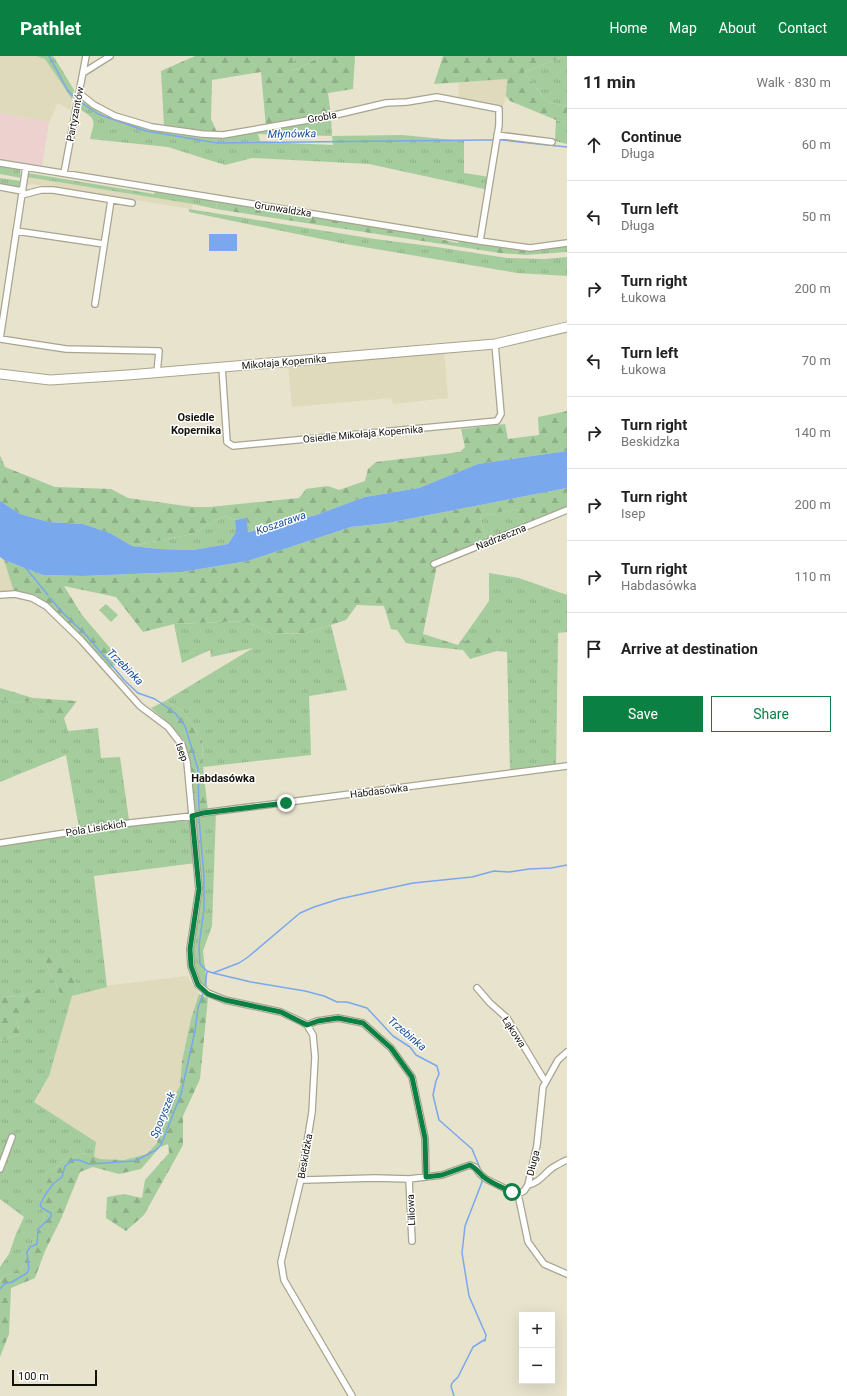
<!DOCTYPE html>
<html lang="en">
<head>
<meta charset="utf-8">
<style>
	body { margin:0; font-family:Roboto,sans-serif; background:#f2f2f2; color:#222 }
	.controls { position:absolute; right:12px; bottom:12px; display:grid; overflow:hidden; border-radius:0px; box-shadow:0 4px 16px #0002 }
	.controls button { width:36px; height:36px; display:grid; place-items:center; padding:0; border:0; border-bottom:1px solid #e0e0e0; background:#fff; color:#222; font:20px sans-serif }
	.scale { position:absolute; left:12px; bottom:10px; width:85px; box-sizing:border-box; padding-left:4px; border:2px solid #14130b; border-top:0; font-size:11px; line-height:14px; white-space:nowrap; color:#14130b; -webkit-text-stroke:3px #fff; paint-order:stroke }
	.stop { position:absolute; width:12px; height:12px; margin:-9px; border:3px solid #0b8043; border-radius:50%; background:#fff }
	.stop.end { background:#0b8043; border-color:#fff; box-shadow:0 1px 4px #0008 }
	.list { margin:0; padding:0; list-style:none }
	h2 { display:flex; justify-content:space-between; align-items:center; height:52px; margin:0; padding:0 16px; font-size:17px }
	h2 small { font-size:13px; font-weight:400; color:#767676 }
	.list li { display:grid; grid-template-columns:26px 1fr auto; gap:12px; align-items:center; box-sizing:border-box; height:72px; padding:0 16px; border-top:1px solid #e0e0e0 }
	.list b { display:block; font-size:15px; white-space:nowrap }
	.list p { margin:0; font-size:13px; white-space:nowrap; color:#767676 }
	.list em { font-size:13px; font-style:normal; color:#767676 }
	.actions { display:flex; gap:8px; padding:12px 16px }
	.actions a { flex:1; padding:9px 0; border:1px solid #0b8043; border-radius:0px; text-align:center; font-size:14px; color:#0b8043 }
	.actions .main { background:#0b8043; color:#fff }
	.icon { flex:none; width:22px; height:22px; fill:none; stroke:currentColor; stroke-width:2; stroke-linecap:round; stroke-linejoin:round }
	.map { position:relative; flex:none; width:567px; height:1340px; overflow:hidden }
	header { display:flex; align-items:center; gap:24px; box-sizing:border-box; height:56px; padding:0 20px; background:#0b8043; color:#fff }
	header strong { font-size:19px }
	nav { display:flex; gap:22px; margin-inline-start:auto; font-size:14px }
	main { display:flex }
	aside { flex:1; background:#fff }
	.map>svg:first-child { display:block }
	.built { fill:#dfdabc }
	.education { fill:#ecd1ce }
	.grass { fill:url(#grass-tufts); fill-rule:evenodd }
	.forest { fill:url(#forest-firs) }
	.park { fill:#a5cc9d }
	.water { fill:#7aa8ed }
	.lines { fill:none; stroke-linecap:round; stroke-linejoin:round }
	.stream { stroke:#7aa8ed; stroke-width:1.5 }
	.street-casing { stroke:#a8a48f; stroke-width:8 }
	.primary-casing { stroke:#a8a48f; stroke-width:11 }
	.street { stroke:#fff; stroke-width:5.5 }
	.primary { stroke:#fff; stroke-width:9 }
	.route { stroke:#0b8043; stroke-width:5 }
	.labels { text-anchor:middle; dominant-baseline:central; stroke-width:3; stroke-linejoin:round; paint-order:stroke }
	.street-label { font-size:10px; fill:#14130b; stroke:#fff }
	.water-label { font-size:11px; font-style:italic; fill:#164f9f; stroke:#fff }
	.neighbourhood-label { font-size:11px; font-weight:bold; fill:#14130b; stroke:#fff }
</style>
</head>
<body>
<header>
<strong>Pathlet</strong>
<nav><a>Home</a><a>Map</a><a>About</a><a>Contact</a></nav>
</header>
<main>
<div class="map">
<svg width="567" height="1340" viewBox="0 0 567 1340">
	<defs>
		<pattern id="grass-tufts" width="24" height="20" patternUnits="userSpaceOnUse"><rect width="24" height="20" fill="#a5cc9d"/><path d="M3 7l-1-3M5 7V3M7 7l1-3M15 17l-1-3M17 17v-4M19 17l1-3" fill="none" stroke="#8dae86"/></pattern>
		<pattern id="forest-firs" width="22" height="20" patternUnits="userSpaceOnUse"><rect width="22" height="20" fill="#a5cc9d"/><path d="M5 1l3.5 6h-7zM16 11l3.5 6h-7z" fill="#8dae86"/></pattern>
	</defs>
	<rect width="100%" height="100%" fill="#e7e3cd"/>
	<path class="built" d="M0,0H36L45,3L72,43L70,54L58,47L49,66L0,57Z
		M507,23L506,40L502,53L458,44L459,26Z
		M27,121L193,148L192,153L40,129L25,128Z
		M444,295L448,342L393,348L392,342L292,351L288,309Z
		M0,502L4,504L14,536H0Z
		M187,920L199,938L191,963L182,1005L180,1030L166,1054L157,1087L147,1098L124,1104L100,1103L94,1101L96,1086L34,1047L49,1020L72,940L112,929Z"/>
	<path class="education" d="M0,57L49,66L42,110L0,103Z"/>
	<path class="grass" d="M36,0H52L54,1L74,34L72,43L45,3Z
		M295,0H321L300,12L290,14Z
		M565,0H567V50L547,46L524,16Z
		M83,44L105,60L126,66L149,72L223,82L331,60L332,80L402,79L464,85V117L490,121L487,146L484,133L369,108L252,102L225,109L168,91L90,83C94,66 98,64 81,54V50ZM258,78L332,80L333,89L288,87L260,85Z
		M556,64L567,66V88L555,85Z
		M0,110L16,112L20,114L21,122L0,118Z
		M28,117L154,138L155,135L217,144L216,153L193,148L27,121Z
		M0,122L21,125L19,130L15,132L0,129Z
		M189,153L375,183L437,191L507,202L544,203L567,201V220L517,217L346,188L189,156Z
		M561,191H567V196L526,199L527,194Z
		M516,453L528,469L487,488L480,460Z
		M225,460L235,464L236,476L228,488L193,494L159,493L132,490L192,478Z
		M489,517L519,522L567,539V576L558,577L556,711L510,715L507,596L497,595L502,581L458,589L489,545Z
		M245,565L272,578L306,577L331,569L347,634L309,640L311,699L203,711L202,684L183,655L165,645L253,592L211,601L210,594L182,607L174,568Z
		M0,642L16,647L26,645L37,647L50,662H64L68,675L98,672L101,702L120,701L129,764L216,756L212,870L203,895L208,937L198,929L190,893L199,833L196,807L94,820L107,931L72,940L49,1020L34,1046L96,1086L94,1101L85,1097L67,1102L53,1114L45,1160L22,1212L2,1222L0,1226V1211L9,1198L16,1178L24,1161L0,1143V1112L13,1079H10L0,1104V985L20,979L17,963L41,932L20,941L0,940V788L79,772L66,699L0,726ZM43,900L79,930L72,940H61Z"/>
	<path class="forest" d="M195,0H295L291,14L300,12L321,0H355L353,33L328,37L331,60L266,71L261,16L212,24L211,63L217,76L164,70L161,15Z
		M443,0H565L524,16L547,46L567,50V66L556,64L510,45L506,40L507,23L434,28Z
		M217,144L435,180V182C443,183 450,186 458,187L459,184L500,191L527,194L526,199L500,197L216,153Z
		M567,355V395L478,408L419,432L365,441L316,459L247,476L246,462L235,464L225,460L192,478L132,490L110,477L83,468L49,466L20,458L0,445V399L5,411L55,431L111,433L128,442L193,451H210L299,442L306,433L328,430L339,434L365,425L368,413L376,406L460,396L465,391L461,373L505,368L508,383L539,379L538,361Z
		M567,432V452L527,468L516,453L480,460L487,488L437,509L423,578L458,589L481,577L494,574L502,581L497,595L470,603L463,594L425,590L406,587L397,574L391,573L384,550L357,549L346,564L306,577L272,578L245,565L174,568L143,576L116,541L64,530L82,559L116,599L115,609L110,612L84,583L36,539L14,536L4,504L43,519L83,520L182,516L248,505L351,471L388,467Z
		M0,632L33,642L77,645L64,662H50L37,647L26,645L16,647L0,642Z
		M165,645L183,655L202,684L203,711L208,755H194L185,686L171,669L151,652Z
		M52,896L79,930L72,940H61L43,900Z
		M41,932L46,946L17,963L20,979L0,985V940L20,941Z
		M199,938L208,942L200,1023L183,1060V1089L144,1159L126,1175L106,1162L107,1141L124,1138L142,1142L145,1124L169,1097L168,1088L160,1091L141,1113L119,1118L93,1111L80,1116L61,1163L45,1195L35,1222L11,1232L9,1278L0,1301V1226L2,1222L22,1212L45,1160L37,1146L53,1114L67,1102L85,1097L100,1103L124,1104L147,1098L157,1087L166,1054L180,1030L182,1005L191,963Z"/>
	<path class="park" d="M106,548L118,559L111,566L99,554Z"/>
	<path class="water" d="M209,178H237V195H209Z
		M567,395V432L388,467L351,471L248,505L182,516L83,520L43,519L4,504L0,501V445L20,458L49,466L83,468L110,477L132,490L159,493L193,494L228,488L236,476L235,464L246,462L248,476L316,459L365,441L419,432L478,408Z"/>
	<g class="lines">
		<path class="stream" d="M49,0L68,35L76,43
			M79,45L98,58L146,75L217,87L485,84H502L567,91
			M25,511L48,539
			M50,542L63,557L86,579L125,625L138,637L155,643L175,657L185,670L198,713L199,756
			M199,763L204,821V853L199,889L200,908L207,915L213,917L251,926L305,935L324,940L337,946H347L367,952L393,980L410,991L416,999L437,1010L439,1018L436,1025L433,1039L439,1064L472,1093L482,1117
			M213,917L239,907L248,901L300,857L314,851L339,843L413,827L472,821L494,815L509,816L529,813L551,812L567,809
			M205,931L207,915
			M0,1233L4,1228L12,1226L27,1217L29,1213L27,1196L30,1191L37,1188L38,1173L51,1161V1157L42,1152L40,1149L45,1139L53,1128L62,1121L65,1110L73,1104H79L89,1108L135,1105L156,1094L161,1089L181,1038L195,975L198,952L204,935
			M454,1340L451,1330L452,1327L458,1321L473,1291L484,1284L485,1285L486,1279L469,1240L462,1197L465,1170L482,1126V1122"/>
		<defs>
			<path id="street" d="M83,17L110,0
				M79,37L94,49L115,60L152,71L202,78L223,79L331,60L386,47L407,46L437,41L499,53V69L480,185
				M497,79L552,86
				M0,107L480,185L530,192L567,187
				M64,117L86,0
				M0,131L22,135
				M22,139L41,134H53L132,147
				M16,175L104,188
				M95,248L111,144
				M0,283L66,293L159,295L157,317
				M0,283L26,111
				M222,311L227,386L233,390L497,365L501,358L495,288
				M434,508L567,454
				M0,539L15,538L32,542L46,550L81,584L140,650L168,671L182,689L187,706L199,833L190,893L191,910L198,929L208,937L225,944L281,956L302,966L307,969L313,979L315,1001L312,1056L301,1123L281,1206L284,1224L352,1340
				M0,787L130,767L192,760L203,757L567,710
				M477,932L490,947L507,962L543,1022L546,1025
				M307,969L317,965L338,962L363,967L391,992L412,1021L425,1082L426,1121
				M0,1113L12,1081
				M301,1123L305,1124L375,1122L409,1123L442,1119L470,1109L475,1111L480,1118L486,1123L512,1136L518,1138L524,1135L528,1129L537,1089L543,1031L558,1004L567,996
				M409,1123L412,1185
				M528,1129C540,1126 543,1119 552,1112C557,1109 562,1106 567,1104
				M518,1138L528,1186L544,1208L567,1218"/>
			<path id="primary" d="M0,318L50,324L128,319L495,288L567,271"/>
		</defs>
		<use href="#street" class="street-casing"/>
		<use href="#primary" class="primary-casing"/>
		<use href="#street" class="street"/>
		<use href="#primary" class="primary"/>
	</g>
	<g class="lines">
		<path class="route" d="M286,747L203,757L192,760L199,833L190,893L191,910L198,929L208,938L225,944L281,956L307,969L318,965L338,962L363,967L391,992L412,1021L425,1082L426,1121L442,1119L470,1109C477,1112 479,1118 485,1122C493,1128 504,1132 512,1136"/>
	</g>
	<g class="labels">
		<g class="street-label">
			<text transform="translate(75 58) rotate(-79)">Partyzantów</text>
			<text transform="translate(322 61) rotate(-10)">Grobla</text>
			<text transform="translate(283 153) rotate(9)">Grunwaldzka</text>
			<text transform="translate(284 306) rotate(-5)">Mikołaja Kopernika</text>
			<text transform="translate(363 378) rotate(-5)">Osiedle Mikołaja Kopernika</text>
			<text transform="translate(501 481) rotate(-22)">Nadrzeczna</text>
			<text transform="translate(182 696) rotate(70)">Isep</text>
			<text transform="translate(379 735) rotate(-7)">Habdasówka</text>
			<text transform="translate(96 772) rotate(-9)">Pola Lisickich</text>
			<text transform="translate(514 976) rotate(57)">Łąkowa</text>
			<text transform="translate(305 1100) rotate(-80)">Beskidzka</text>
			<text transform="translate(533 1107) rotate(-76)">Długa</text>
			<text transform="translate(411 1154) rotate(-93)">Liliowa</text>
		</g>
		<g class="water-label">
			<text transform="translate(292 78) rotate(-1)">Młynówka</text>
			<text transform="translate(281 467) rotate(-19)">Koszarawa</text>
			<text transform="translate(125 611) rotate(45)">Trzebinka</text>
			<text transform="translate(407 978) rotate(40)">Trzebinka</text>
			<text transform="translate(163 1059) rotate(-68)">Sporyszek</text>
		</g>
		<g class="neighbourhood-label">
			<text x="196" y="361">Osiedle<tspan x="196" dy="13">Kopernika</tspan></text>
			<text x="223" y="722">Habdasówka</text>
		</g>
	</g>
</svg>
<div class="controls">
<button>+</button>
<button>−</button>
</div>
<div class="scale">100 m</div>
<div class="stop" style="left:512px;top:1136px"></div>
<div class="stop end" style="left:286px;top:747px"></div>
</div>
<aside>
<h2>11 min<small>Walk · 830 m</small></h2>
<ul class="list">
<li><svg class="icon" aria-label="ahead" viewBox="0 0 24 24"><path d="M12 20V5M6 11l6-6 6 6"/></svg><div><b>Continue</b><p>Długa</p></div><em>60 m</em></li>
<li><svg class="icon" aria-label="left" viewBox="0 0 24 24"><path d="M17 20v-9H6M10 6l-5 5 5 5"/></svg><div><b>Turn left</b><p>Długa</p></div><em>50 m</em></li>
<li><svg class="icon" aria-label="right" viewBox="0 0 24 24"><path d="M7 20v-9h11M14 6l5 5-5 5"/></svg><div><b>Turn right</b><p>Łukowa</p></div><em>200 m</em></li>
<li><svg class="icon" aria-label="left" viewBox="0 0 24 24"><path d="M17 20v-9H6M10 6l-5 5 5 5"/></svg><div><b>Turn left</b><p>Łukowa</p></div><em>70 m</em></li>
<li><svg class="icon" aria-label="right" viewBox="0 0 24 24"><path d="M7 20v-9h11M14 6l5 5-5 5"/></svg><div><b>Turn right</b><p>Beskidzka</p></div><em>140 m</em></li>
<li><svg class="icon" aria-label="right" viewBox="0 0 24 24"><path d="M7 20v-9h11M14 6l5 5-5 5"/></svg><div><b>Turn right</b><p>Isep</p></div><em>200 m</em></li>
<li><svg class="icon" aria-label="right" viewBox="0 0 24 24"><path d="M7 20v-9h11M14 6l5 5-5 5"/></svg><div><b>Turn right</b><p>Habdasówka</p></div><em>110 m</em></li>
<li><svg class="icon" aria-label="arrive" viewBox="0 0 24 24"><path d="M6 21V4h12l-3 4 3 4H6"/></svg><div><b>Arrive at destination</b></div></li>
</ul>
<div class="actions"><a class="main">Save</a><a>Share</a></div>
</aside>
</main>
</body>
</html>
